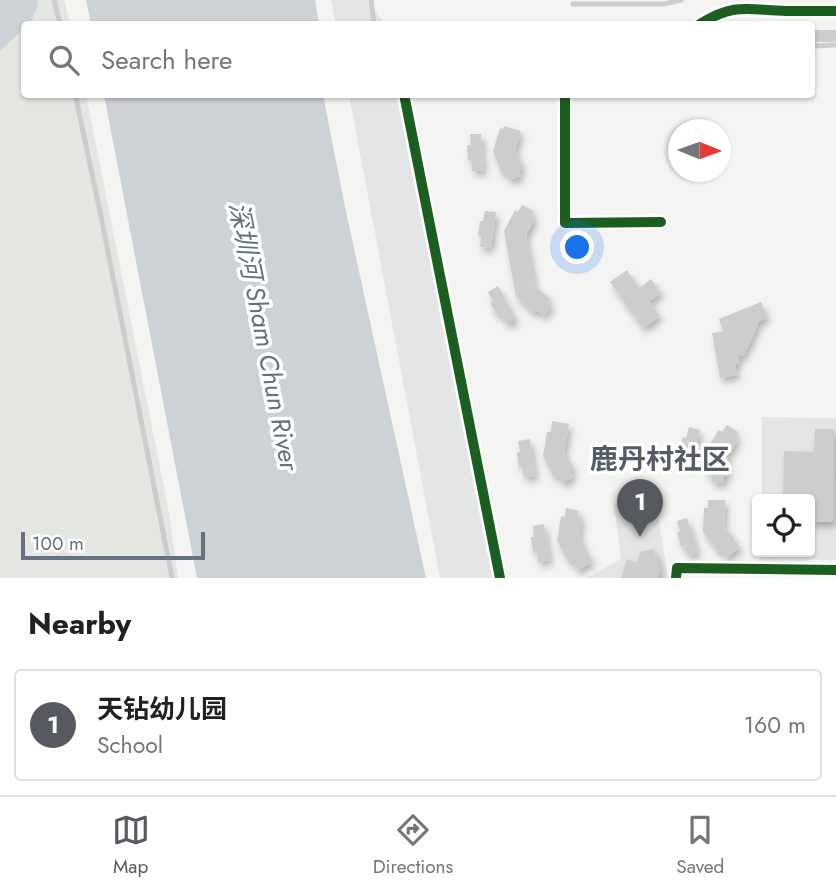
<!DOCTYPE html>
<html lang="en">
<head>
<meta charset="utf-8">
<style>
	body { margin:0; font-family:Jost,"Noto Sans SC",sans-serif; background:#f2f2f2; color:#202124 }
	.controls { position:absolute; right:21px; bottom:21px; display:grid; overflow:hidden; border-radius:7px; box-shadow:0 2px 5px #0004 }
	.controls button { width:63px; height:63px; display:grid; place-items:center; padding:0; border:0; border-bottom:2px solid #e0e0e0; background:#fff; color:#202124; font:35px sans-serif }
	.compass { position:absolute; left:668px; top:119px; width:63px; height:63px; border-radius:50%; background:#fff; box-shadow:0 2px 5px #0004; rotate:91deg }
	.scale { position:absolute; left:21px; bottom:18px; width:184px; box-sizing:border-box; padding-left:7px; border:4px solid #667281; border-top:0; font-size:19px; line-height:24px; white-space:nowrap; color:#667281; -webkit-text-stroke:5px #fff; paint-order:stroke }
	.you { position:absolute; left:578px; top:248px; width:24px; height:24px; margin:-18px; border:5px solid #fff; border-radius:50%; background:#1a73e8; box-shadow:0 0 0 10px #1a73e833 }
	.badge { display:grid; place-items:center; width:46px; height:46px; border-radius:50%; background:#565a60; color:#fff; font-size:23px; font-weight:700 }
	.pin { position:absolute; translate:-50% -58px; filter:drop-shadow(0 2px 4px #0008) }
	.pin::after { content:''; position:absolute; top:37px; width:24px; height:21px; background:inherit; clip-path:polygon(0 0,100% 0,50% 100%) }
	.list { margin:0; padding:0; list-style:none }
	h2 { display:flex; justify-content:space-between; align-items:center; height:91px; margin:0; padding:0 28px; font-size:30px }
	h2 small { font-size:23px; font-weight:400; color:#757577 }
	.list li { display:grid; grid-template-columns:46px 1fr auto; gap:21px; align-items:center; box-sizing:border-box; height:112px; margin:0 14px 14px; padding:0 14px; border:2px solid #e0e0e0; border-radius:7px }
	.list b { display:block; font-size:26px; white-space:nowrap }
	.list p { margin:0; font-size:23px; white-space:nowrap; color:#757577 }
	.list em { font-size:23px; font-style:normal; color:#757577 }
	.icon { flex:none; width:38px; height:38px; fill:none; stroke:currentColor; stroke-width:2; stroke-linecap:round; stroke-linejoin:round }
	.map { position:relative; flex:none; width:836px; height:578px; overflow:hidden }
	.search { position:absolute; background:#fff; box-shadow:0 2px 5px #0004; left:21px; right:21px; top:21px; height:77px; display:flex; align-items:center; gap:18px; box-sizing:border-box; padding:0 24px; border-radius:7px; color:#757577; font-size:26px }
	.sheet { height:217px; background:#fff }
	nav { display:flex; justify-content:space-around; align-items:center; box-sizing:border-box; height:98px; border-top:2px solid #e0e0e0; background:#fff; font-size:19px; color:#757577 }
	nav a { display:grid; justify-items:center; gap:4px }
	nav .on { color:#565a60 }
	.map>svg:first-child { display:block }
	.built { fill:#e4e6e5 }
	.green { fill:#e4e7e1 }
	.water { fill:#ccd2d5 }
	.building { fill:#cccece; filter:url(#shadow) }
	.lines { fill:none; stroke-linecap:round; stroke-linejoin:round }
	.service { stroke:#cccdce; stroke-width:5 }
	.minor { stroke:#cccdce; stroke-width:10 }
	.tertiary { stroke:#cccdce; stroke-width:12 }
	.cycleway-casing { stroke:#fff; stroke-width:15 }
	.cycleway { stroke:#1b5e20; stroke-width:10 }
	.labels { text-anchor:middle; dominant-baseline:central; stroke-width:7; stroke-linejoin:round; paint-order:stroke }
	.water-label { font-size:26px; font-style:italic; fill:#62737e; stroke:#fff }
	.quarter-label { font-size:28px; font-weight:bold; fill:#545c66; stroke:#fff }
</style>
</head>
<body>
<div class="map">
<svg width="836" height="578" viewBox="0 0 836 578">
	<defs>
		<filter id="shadow"><feDropShadow dx="3" dy="5" stdDeviation="3.5" flood-color="#0004"/></filter>
	</defs>
	<rect width="100%" height="100%" fill="#f4f4f3"/>
	<path class="built" d="M331,0H368L384,24H336Z
		M349,95H410L495,578H440Z
		M762,417L836,418V560L761,559V552H810V499H762Z
		M614,504L658,515L668,578H586L621,559Z"/>
	<path class="green" d="M0,0H64L70,24H24V94L86,95L169,513L178,578H0Z"/>
	<path class="water" d="M0,0H37L38,6L31,22L24,24V28L0,51Z
		M86,0H315L319,24H91Z
		M104,95H323L345,207L426,578H197Z"/>
	<path class="building" d="M504,126L521,131L515,150L523,168L519,170L521,176L509,180L506,172L502,174L493,151L500,128L503,129Z
		M470,134H481L484,170L472,171V160H468L467,145H471Z
		M522,205L534,211L531,216L535,218L526,235L535,286L550,299L547,302L552,306L543,316L537,310L534,313L516,297L504,231L515,210L518,212Z
		M485,211L496,212L491,248L480,247L481,236L478,235L480,221H483Z
		M627,270L639,288L651,279L661,293L649,301L660,316L643,328L610,282Z
		M498,286L516,319L506,324L501,314L498,316L490,303L493,302L488,292Z
		M761,302L767,318L757,322L758,325L744,355L738,356L739,363L735,364L737,375L720,378L712,333L723,331L719,319Z
		M552,421L569,424L564,452L574,469L570,471L573,477L562,483L558,475L554,477L543,456L547,432H551Z
		M727,425L738,432L734,437L738,440L727,456L728,475L724,476V482L712,483L711,474L707,475L705,451L719,430L722,432Z
		M689,427L700,430L691,465L680,462L682,452L679,451L683,437L686,438Z
		M815,429H834L833,522H810V499H783L784,451L814,452Z
		M530,439L535,476L524,477L522,466L519,467L517,453L520,452L518,441Z
		M708,500H725L724,526L740,547L726,558L721,550L718,552L703,532L704,508H708Z
		M566,508L579,511L578,517L582,518L579,536L592,562L577,570L572,560L569,562L557,541L561,516L565,517Z
		M687,518L698,553L688,556L684,545L681,547L677,532H680L677,521Z
		M544,524L550,560L538,562L537,551L533,552L531,537H534L533,526Z
		M654,549L660,571L657,578H621L627,559L637,563L640,552Z"/>
	<g class="lines">
		<path class="service" d="M54,0L60,24
			M371,0L374,24
			M573,4H664L681,0
			M812,46L836,45
			M75,94L101,216L172,578"/>
		<path class="minor" d="M700,24C735,2 749,10 786,11C802,11 819,11 836,11
			M404,94L500,578
			M565,94V223L661,222
			M676,578L677,568L836,570"/>
		<path class="tertiary" d="M812,36H836"/>
		<defs>
			<path id="cycleway" d="M700,24C735,2 749,10 786,11C802,11 819,11 836,11
				M404,94L500,578
				M565,94V223L661,222
				M676,578L677,568L836,570"/>
		</defs>
		<use href="#cycleway" class="cycleway-casing"/>
		<use href="#cycleway" class="cycleway"/>
	</g>
	<g class="labels">
		<g class="water-label">
			<text transform="translate(264 336) rotate(79)">深圳河 Sham Chun River</text>
		</g>
		<g class="quarter-label">
			<text x="660" y="459">鹿丹村社区</text>
		</g>
	</g>
</svg>
<div class="controls">
<button><svg class="icon" aria-label="locate" viewBox="0 0 24 24"><circle cx="12" cy="12" r="6"/><path d="M12 2v4M12 18v4M2 12h4M18 12h4"/></svg></button>
</div>
<svg class="compass" viewBox="-18 -18 36 36"><path d="M0-13l5 13h-10z" fill="#e53935"/><path d="M0 13l5-13h-10z" fill="#757577"/></svg>
<div class="scale">100 m</div>
<div class="you"></div>
<div class="pin badge" style="left:640px;top:537px">1</div>
<div class="search"><svg class="icon" aria-label="search" viewBox="0 0 24 24"><circle cx="10" cy="10" r="6"/><path d="M15 15l6 6"/></svg>Search here</div>
</div>
<section class="sheet">
<h2>Nearby<small></small></h2>
<ul class="list">
<li><span class="badge">1</span><div><b>天钻幼儿园</b><p>School</p></div><em>160 m</em></li>
</ul>
</section>
<nav>
<a class="on"><svg class="icon" aria-label="map" viewBox="0 0 24 24"><path d="M3 6l6-2 6 2 6-2v14l-6 2-6-2-6 2zM9 4v14M15 6v14"/></svg>Map</a>
<a><svg class="icon" aria-label="directions" viewBox="0 0 24 24"><path d="M12 3l9 9-9 9-9-9zM9 14v-3h6M13 9l2 2-2 2"/></svg>Directions</a>
<a><svg class="icon" aria-label="saved" viewBox="0 0 24 24"><path d="M7 4h10v16l-5-4-5 4z"/></svg>Saved</a>
</nav>
</body>
</html>
